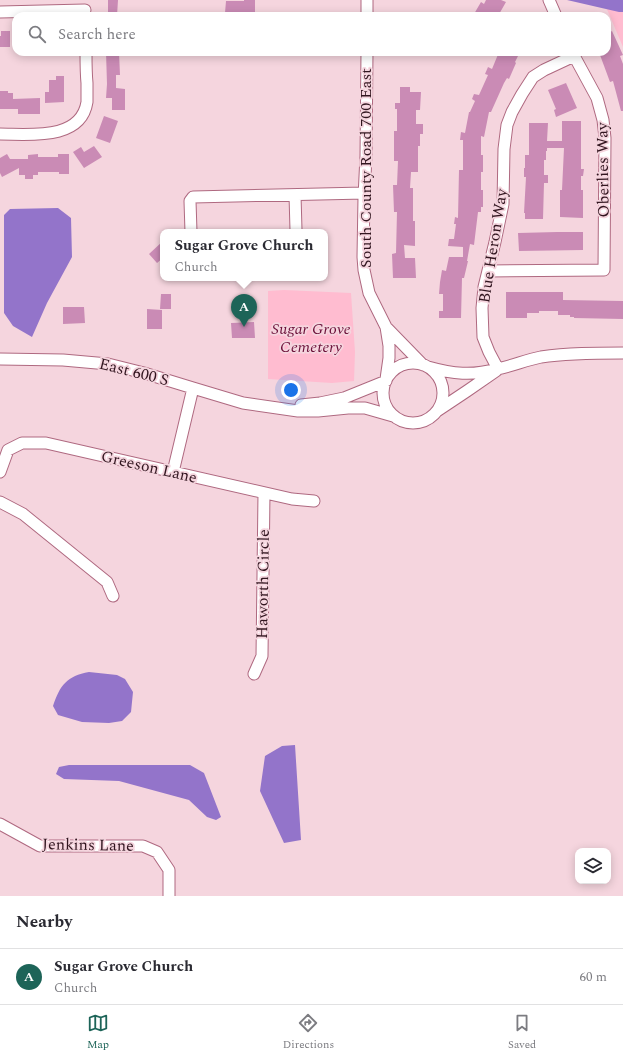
<!DOCTYPE html>
<html lang="en">
<head>
<meta charset="utf-8">
<style>
	body { margin:0; font-family:Spectral,serif; background:#f7f7f7; color:#2b2b33 }
	.controls { position:absolute; right:12px; bottom:12px; display:grid; overflow:hidden; border-radius:8px; box-shadow:0 2px 10px #0003 }
	.controls button { width:36px; height:36px; display:grid; place-items:center; padding:0; border:0; border-bottom:1px solid #e1e1e2; background:#fff; color:#2b2b33; font:20px sans-serif }
	.you { position:absolute; left:291px; top:390px; width:14px; height:14px; margin:-10px; border:3px solid #fff; border-radius:50%; background:#1a73e8; box-shadow:0 0 0 6px #1a73e833 }
	.badge { display:grid; place-items:center; width:26px; height:26px; border-radius:50%; background:#1d6458; color:#fff; font-size:13px; font-weight:700 }
	.pin { position:absolute; translate:-50% -33px; filter:drop-shadow(0 1px 2px #0008) }
	.pin::after { content:''; position:absolute; top:21px; width:14px; height:12px; background:inherit; clip-path:polygon(0 0,100% 0,50% 100%) }
	.popup { position:absolute; left:160px; top:229px; width:168px; height:52px; box-sizing:border-box; display:grid; place-content:center; border-radius:8px; background:#fff; filter:drop-shadow(0 1px 3px #0005); font-size:13px; white-space:nowrap; color:#7c7c81 }
	.popup b { font-size:15px; color:#2b2b33 }
	.popup::after { content:''; position:absolute; left:50%; top:100%; margin-left:-8px; border:8px solid transparent; border-top-color:#fff }
	.list { margin:0; padding:0; list-style:none }
	h2 { display:flex; justify-content:space-between; align-items:center; height:52px; margin:0; padding:0 16px; font-size:17px }
	h2 small { font-size:13px; font-weight:400; color:#7c7c81 }
	.list li { display:grid; grid-template-columns:26px 1fr auto; gap:12px; align-items:center; box-sizing:border-box; height:56px; padding:0 16px; border-top:1px solid #e1e1e2 }
	.list b { display:block; font-size:15px; white-space:nowrap }
	.list p { margin:0; font-size:13px; white-space:nowrap; color:#7c7c81 }
	.list em { font-size:13px; font-style:normal; color:#7c7c81 }
	.icon { flex:none; width:22px; height:22px; fill:none; stroke:currentColor; stroke-width:2; stroke-linecap:round; stroke-linejoin:round }
	.map { position:relative; flex:none; width:623px; height:896px; overflow:hidden }
	.search { position:absolute; background:#fff; box-shadow:0 2px 10px #0003; left:12px; right:12px; top:12px; height:44px; display:flex; align-items:center; gap:10px; box-sizing:border-box; padding:0 14px; border-radius:12px; color:#7c7c81; font-size:15px }
	.sheet { height:108px; background:#fff }
	nav { display:flex; justify-content:space-around; align-items:center; box-sizing:border-box; height:56px; border-top:1px solid #e1e1e2; background:#fff; font-size:11px; color:#7c7c81 }
	nav a { display:grid; justify-items:center; gap:2px }
	nav .on { color:#1d6458 }
	.map>svg:first-child { display:block }
	.green { fill:#ffbcd0 }
	.water { fill:#9374ca }
	.building { fill:#ca8bb5 }
	.lines { fill:none; stroke-linecap:round; stroke-linejoin:round }
	.minor-casing { stroke:#af6980; stroke-width:13 }
	.minor { stroke:#fff; stroke-width:11 }
	.labels { text-anchor:middle; dominant-baseline:central; stroke-width:3.5; stroke-linejoin:round; paint-order:stroke }
	.street-label { font-size:16px; fill:#321620; stroke:#f5d5de }
	.park-label { font-size:16px; font-style:italic; fill:#6c113a; stroke:#f5d5de }
</style>
</head>
<body>
<div class="map">
<svg width="623" height="896" viewBox="0 0 623 896">
	<rect width="100%" height="100%" fill="#f5d5de"/>
	<path class="green" d="M603,0H623V47Z
		M284,290L351,293L355,352L354,381L332,383L268,379V291Z"/>
	<path class="water" d="M567,0H623V12H619Z
		M58,208L71,218L72,257L47,303L32,337L13,326L4,313V215L10,209Z
		M89,672L117,675L125,679L133,692L131,712L122,721L109,723L82,722L58,715L53,706C60,685 67,676 89,672Z
		M295,745L301,840L284,843L260,791L265,756L282,746Z
		M69,765H190L204,773L221,817L216,820L207,817L189,800L119,781L64,779L56,774L59,767Z"/>
	<path class="building" d="M108,0H118L117,16H108Z
		M244,0H255V14L239,13V16H233V14L225,13L226,1H244Z
		M486,0H501L506,2L498,16H478L474,14L481,2L484,4Z
		M1,31H10V47H0V36H1Z
		M612,31L623,55L620,56L623,64V111H621L613,81L610,82L600,55L607,52V34Z
		M106,52H119L120,75H116V88L125,89V110H112V98H106L107,84Z
		M499,52H508L518,56L515,62L516,63L509,79L507,78L504,83L491,112H489L484,137L481,136V155H483V172H481V190H483V207H481V212H478L474,245L470,244L467,261H468L464,278H462L461,318H439V311H443V294H439L440,282L442,270L446,271L449,257H463V247L448,246L449,239H454L456,224H454L455,217L458,218L459,170H463V140H460L461,132L465,133L469,112H470L475,101L472,99L474,94L479,95L488,75L485,74L488,67L492,69Z
		M56,76H64V102L45,103V92H49V80H56Z
		M566,83L577,108L556,117L554,110L556,109L548,90Z
		M400,87H410V92H421L420,110H416V124H423V134H420V146H418V172H411L410,188H413V221H415V246L404,245L405,258H415L416,278H393L392,254L396,253L397,212H394L393,185H397L398,161H394V131H397V109H395V103H400Z
		M0,91H8V93H13V99L40,98V114H18V109H0Z
		M104,116L118,121L110,143L96,138Z
		M562,121H581V169H584L583,176H581V190H583V218L560,217V190H562L564,148H547V151H546V160H544V175H548V183H544L543,219H525V213H524L526,177H524V168H525V155H529V123H548L547,141H562Z
		M94,146L102,157L84,168L73,152L81,147L84,152Z
		M7,154L10,159H28V155L38,154V157H58V154H69V174H59V172H38V175H33V179H25V175H19V168L2,177L0,173V158Z
		M557,232H583V250L519,251L518,233Z
		M163,241V258L157,263L149,254Z
		M506,292H563V300L623,301V319L574,318V317H570V315H558V311H539V313H527V318H506Z
		M161,294H171V309H160Z
		M63,307H84L85,323L63,324Z
		M147,309L162,310V329H147Z
		M254,322L255,338H232L231,323Z"/>
	<g class="lines">
		<defs>
			<path id="minor" d="M549,0L556,16
				M0,12L85,10
				M367,16V0
				M367,52L366,156L364,197L363,257L364,270L369,293L386,327L389,346V358L386,379
				M0,134C29,134 81,141 87,102C87,96 87,89 87,83C86,73 86,62 86,52
				M295,195L296,230L295,232
				M191,232L190,201L193,197L364,193
				M488,271L604,270L605,138L603,120L597,98L572,52
				M386,327L423,365
				M0,359L63,360L108,364L144,373L193,388L243,403L298,411H318L348,408H365L393,416
				M383 393a30 30 0 1 1 60 0a30 30 0 1 1-60 0Z
				M428,367C453,374 472,376 497,369C512,366 526,360 541,357C568,353 595,353 623,353
				M498,369L489,352L483,337L482,308L484,287L495,242L503,204L504,149L507,125L512,112L522,94L533,77L544,70L574,56
				M301,405L320,403L344,398L386,381
				M437,411L467,391L496,371
				M0,472L8,450L22,443H46L292,499L314,501
				M173,472L193,388
				M0,502L23,514L107,582L113,596
				M254,674L262,656L264,493
				M0,824L40,846H143L157,852L169,870V896"/>
		</defs>
		<use href="#minor" class="minor-casing"/>
		<use href="#minor" class="minor"/>
	</g>
	<g class="labels">
		<g class="street-label">
			<text transform="translate(366 168) rotate(-90)">South County Road 700 East</text>
			<text transform="translate(603 170) rotate(-91)">Oberlies Way</text>
			<text transform="translate(493 246) rotate(-81)">Blue Heron Way</text>
			<text transform="translate(134 372) rotate(14)">East 600 S</text>
			<text transform="translate(149 467) rotate(13)">Greeson Lane</text>
			<text transform="translate(263 584) rotate(-89)">Haworth Circle</text>
			<text transform="translate(88 845) rotate(1)">Jenkins Lane</text>
		</g>
		<g class="park-label">
			<text x="311" y="329">Sugar Grove<tspan x="311" dy="18">Cemetery</tspan></text>
		</g>
	</g>
</svg>
<div class="controls">
<button><svg class="icon" aria-label="layers" viewBox="0 0 24 24"><path d="M12 4l9 5-9 5-9-5zM3 14l9 5 9-5"/></svg></button>
</div>
<div class="you"></div>
<div class="pin badge" style="left:244px;top:327px">A</div>
<div class="popup"><b>Sugar Grove Church</b>Church</div>
<div class="search"><svg class="icon" aria-label="search" viewBox="0 0 24 24"><circle cx="10" cy="10" r="6"/><path d="M15 15l6 6"/></svg>Search here</div>
</div>
<section class="sheet">
<h2>Nearby<small></small></h2>
<ul class="list">
<li><span class="badge">A</span><div><b>Sugar Grove Church</b><p>Church</p></div><em>60 m</em></li>
</ul>
</section>
<nav>
<a class="on"><svg class="icon" aria-label="map" viewBox="0 0 24 24"><path d="M3 6l6-2 6 2 6-2v14l-6 2-6-2-6 2zM9 4v14M15 6v14"/></svg>Map</a>
<a><svg class="icon" aria-label="directions" viewBox="0 0 24 24"><path d="M12 3l9 9-9 9-9-9zM9 14v-3h6M13 9l2 2-2 2"/></svg>Directions</a>
<a><svg class="icon" aria-label="saved" viewBox="0 0 24 24"><path d="M7 4h10v16l-5-4-5 4z"/></svg>Saved</a>
</nav>
</body>
</html>
